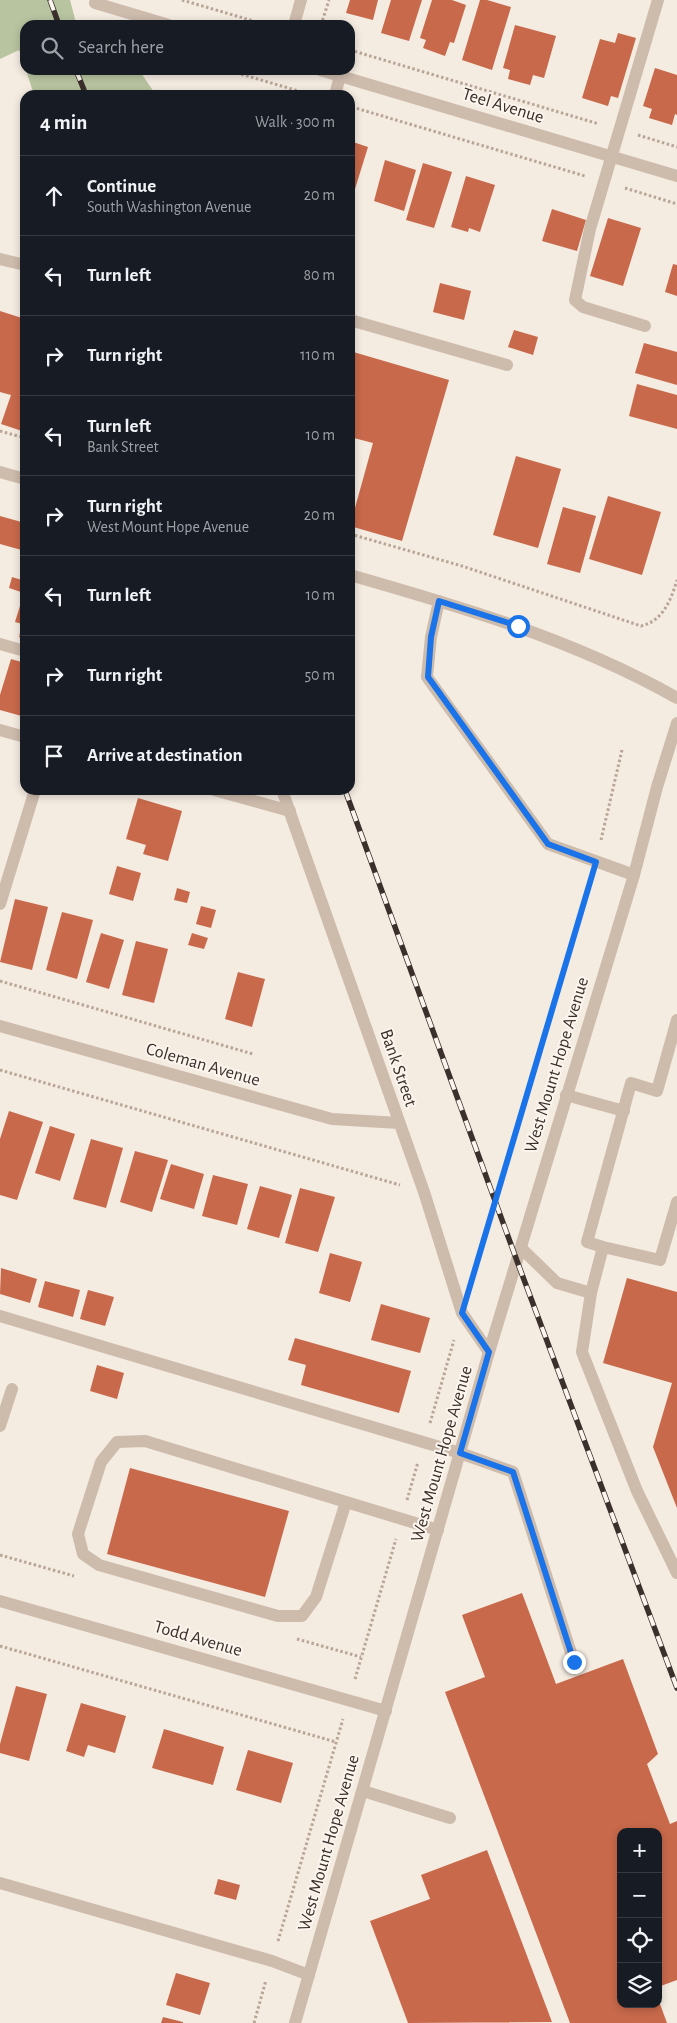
<!DOCTYPE html>
<html lang="en">
<head>
<meta charset="utf-8">
<style>
	body { margin:0; font-family:"Alegreya Sans",sans-serif; background:#20242c; color:#f1f3f6 }
	.controls { position:absolute; right:15px; bottom:15px; display:grid; overflow:hidden; border-radius:10px; box-shadow:0 2px 8px #0003 }
	.controls button { width:45px; height:45px; display:grid; place-items:center; padding:0; border:0; border-bottom:1px solid #363941; background:#171b24; color:#f1f3f6; font:25px sans-serif }
	.stop { position:absolute; width:15px; height:15px; margin:-11px; border:4px solid #1a73e8; border-radius:50%; background:#fff }
	.stop.end { background:#1a73e8; border-color:#fff; box-shadow:0 1px 5px #0008 }
	.list { margin:0; padding:0; list-style:none }
	h2 { display:flex; justify-content:space-between; align-items:center; height:65px; margin:0; padding:0 20px; font-size:21px }
	h2 small { font-size:16px; font-weight:400; color:#9ea1a6 }
	.list li { display:grid; grid-template-columns:32px 1fr auto; gap:15px; align-items:center; box-sizing:border-box; height:80px; padding:0 20px; border-top:1px solid #363941 }
	.list b { display:block; font-size:19px; white-space:nowrap }
	.list p { margin:0; font-size:16px; white-space:nowrap; color:#9ea1a6 }
	.list em { font-size:16px; font-style:normal; color:#9ea1a6 }
	.icon { flex:none; width:28px; height:28px; fill:none; stroke:currentColor; stroke-width:2; stroke-linecap:round; stroke-linejoin:round }
	.map { position:relative; flex:none; width:677px; height:2023px; overflow:hidden }
	.search { position:absolute; background:#171b24; box-shadow:0 2px 8px #0003; left:20px; top:20px; width:335px; height:55px; display:flex; align-items:center; gap:12px; box-sizing:border-box; padding:0 18px; border-radius:15px; color:#9ea1a6; font-size:19px }
	.panel { position:absolute; background:#171b24; box-shadow:0 2px 8px #0003; left:20px; top:90px; width:335px; height:705px; border-radius:15px }
	.map>svg:first-child { display:block }
	.green { fill:#b8c4a0 }
	.building { fill:#c8694b }
	.lines { fill:none; stroke-linecap:round; stroke-linejoin:round }
	.path { stroke:#b9a596; stroke-width:3; stroke-dasharray:2.5 2.5; stroke-linecap:butt }
	.service { stroke:#cdbbac; stroke-width:12 }
	.minor { stroke:#cdbbac; stroke-width:12 }
	.tertiary { stroke:#cdbbac; stroke-width:12 }
	.rail-casing { stroke:#3b302b; stroke-width:5.5 }
	.rail { stroke:#fbf5ee; stroke-width:4; stroke-dasharray:11; stroke-linecap:butt }
	.route { stroke:#1a73e8; stroke-width:6 }
	.labels { text-anchor:middle; dominant-baseline:central; stroke-width:4; stroke-linejoin:round; paint-order:stroke }
	.street-label { font-size:18px; fill:#3b302b; stroke:#fbf5ee }
</style>
</head>
<body>
<div class="map">
<svg width="677" height="2023" viewBox="0 0 677 2023">
	<rect width="100%" height="100%" fill="#f4ebe1"/>
	<path class="green" d="M0,0H70L76,23L80,25H25V67L19,50L0,59Z
		M26,70H139L156,95H34Z"/>
	<path class="building" d="M350,0H378L373,20L346,13Z
		M391,0H422L409,41L381,33Z
		M432,0H452L466,5L454,43L450,42L445,56L423,48L426,40L420,38Z
		M480,0H487L511,7L492,70L462,60Z
		M515,25L556,36L544,78L533,75L530,85L508,79L510,70L503,68Z
		M618,33L636,38L618,98L611,96L608,106L582,98L600,39L615,43Z
		M655,68L677,75V115L675,114L672,125L649,118L652,109L643,106Z
		M350,141L368,147L350,205Z
		M385,160L416,170L404,211L374,201Z
		M423,163L452,172L434,228L406,220Z
		M466,176L495,185L480,232L469,228L468,232L451,227Z
		M552,209L586,220L577,251L542,241Z
		M608,218L641,228L623,286L590,276Z
		M673,264L677,265V296L665,292Z
		M440,283L471,291L464,320L433,312Z
		M0,311L25,319V432L1,424L11,395L0,392Z
		M514,330L538,337L533,355L508,347Z
		M644,343L677,352V385L635,373Z
		M350,351L449,380L402,541L350,526L373,443L350,437Z
		M637,384L677,395V429L629,416Z
		M516,456L561,469L538,548L493,535Z
		M608,496L661,512L642,575L589,559Z
		M563,507L596,516L580,573L547,564Z
		M0,516L25,523V551L0,544Z
		M12,577L25,581V639L19,637L22,624L15,622L24,593L9,588Z
		M11,659L25,663V717L0,710V695Z
		M138,798L182,811L168,861L143,854L146,845L126,839Z
		M117,866L141,873L133,901L109,894Z
		M177,888L190,892L187,903L174,900Z
		M15,899L48,907L32,970L0,962Z
		M201,906L216,910L211,928L196,924Z
		M62,912L93,920L77,979L46,970Z
		M101,933L124,940L109,989L86,982Z
		M192,933L208,938L204,949L188,945Z
		M136,941L168,949L154,1003L122,995Z
		M238,972L265,979L252,1027L225,1019Z
		M9,1111L43,1122L17,1200L0,1195V1139Z
		M50,1126L75,1134L60,1181L35,1173Z
		M91,1139L123,1148L106,1208L73,1199Z
		M135,1151L168,1160L152,1212L120,1202Z
		M171,1164L204,1174L194,1209L160,1199Z
		M213,1175L248,1184L237,1225L202,1216Z
		M260,1186L292,1195L279,1238L247,1229Z
		M300,1188L335,1197L318,1252L285,1243Z
		M330,1253L362,1262L350,1302L319,1293Z
		M1,1268L37,1279L30,1303L0,1294Z
		M627,1278L677,1292V1508L653,1447L672,1383L603,1363Z
		M45,1281L80,1290L73,1317L38,1307Z
		M88,1290L114,1297L105,1326L80,1319Z
		M381,1304L430,1318L420,1353L371,1340Z
		M295,1338L411,1371L399,1413L301,1385L306,1365L288,1360Z
		M97,1365L124,1373L117,1399L90,1391Z
		M130,1468L289,1511L265,1597L107,1554Z
		M522,1593L556,1684L623,1659L658,1754L647,1764L670,1824L677,1821V1980L658,1987V1832H621V2004H660L667,2023H570L445,1692L485,1677L462,1615Z
		M16,1686L47,1694L29,1761L0,1753V1744Z
		M81,1703L126,1716L115,1753L88,1745L84,1757L66,1751Z
		M164,1729L224,1747L213,1785L152,1768Z
		M248,1750L293,1763L281,1803L236,1790Z
		M487,1850L552,2022L408,2023L370,1921L430,1899L421,1875Z
		M218,1879L240,1885L236,1900L214,1894Z
		M176,1973L210,1983L200,2015L166,2005Z
		M163,2017L183,2022V2023H161Z"/>
	<g class="lines">
		<path class="path" d="M182,0L267,25
			M321,25L329,0
			M350,50L599,124
			M227,70L312,95
			M352,107L585,176
			M638,135L677,147
			M625,188L677,204
			M0,431L25,438
			M350,534L462,566L641,626C663,621 671,600 677,580
			M601,840L622,750
			M0,981L253,1054
			M0,1070L400,1185
			M473,1274L590,882
			M430,1423L454,1340
			M407,1500L418,1462
			M0,1555L74,1576
			M297,1639L361,1657
			M0,1646L336,1742
			M355,1679L396,1539
			M278,1941L343,1719
			M254,2023L266,1980"/>
		<path class="service" d="M335,95L340,76
			M0,259L25,265
			M350,320L507,365
			M645,326L583,307L575,300L590,229L658,0
			M439,601L431,637L427,677L548,844L634,875
			M0,644L25,651
			M0,730L25,737
			M214,790L290,811
			M0,904L35,790
			M566,1095L624,1111
			M603,1247L587,1242L631,1083L657,1091L677,1020
			M521,1248L557,1283L591,1293L603,1247L660,1260L677,1202
			M591,1293L582,1352L637,1491L677,1573
			M0,1316L460,1453L513,1472L574,1662
			M0,1426L12,1389
			M346,1502L316,1597L302,1616H278L99,1565L83,1554L78,1534L101,1462L117,1442L145,1441L402,1519L438,1530
			M363,1791L450,1818
			M0,1883L272,1961L309,1975"/>
		<path class="minor" d="M95,3L169,25
			M294,25L301,0
			M320,70L677,176
			M282,790L424,1192L462,1313L489,1352
			M0,1026L332,1119L399,1123
			M0,1601L386,1711"/>
		<path class="tertiary" d="M0,472L25,479
			M350,575C462,607 575,640 677,698
			M295,2023L489,1352L634,875L657,787L677,723"/>
		<defs>
			<path id="rail" d="M50,0L59,25
				M76,70L86,95
				M345,790L517,1261L677,1688"/>
		</defs>
		<use href="#rail" class="rail-casing"/>
		<use href="#rail" class="rail"/>
	</g>
	<g class="lines">
		<path class="route" d="M518,626L439,601L431,637L428,677L548,844L596,862L462,1313L489,1352L460,1453L513,1472L574,1662"/>
	</g>
	<g class="labels">
		<g class="street-label">
			<text transform="translate(503 106) rotate(17)">Teel Avenue</text>
			<text transform="translate(203 1065) rotate(16)">Coleman Avenue</text>
			<text transform="translate(557 1065) rotate(-73)">West Mount Hope Avenue</text>
			<text transform="translate(398 1068) rotate(71)">Bank Street</text>
			<text transform="translate(442 1454) rotate(-74)">West Mount Hope Avenue</text>
			<text transform="translate(198 1639) rotate(16)">Todd Avenue</text>
			<text transform="translate(329 1843) rotate(-74)">West Mount Hope Avenue</text>
		</g>
	</g>
</svg>
<div class="controls">
<button>+</button>
<button>−</button>
<button><svg class="icon" aria-label="locate" viewBox="0 0 24 24"><circle cx="12" cy="12" r="6"/><path d="M12 2v4M12 18v4M2 12h4M18 12h4"/></svg></button>
<button><svg class="icon" aria-label="layers" viewBox="0 0 24 24"><path d="M12 4l9 5-9 5-9-5zM3 14l9 5 9-5"/></svg></button>
</div>
<div class="stop" style="left:518px;top:626px"></div>
<div class="stop end" style="left:574px;top:1662px"></div>
<div class="search"><svg class="icon" aria-label="search" viewBox="0 0 24 24"><circle cx="10" cy="10" r="6"/><path d="M15 15l6 6"/></svg>Search here</div>
<section class="panel">
<h2>4 min<small>Walk · 300 m</small></h2>
<ul class="list">
<li><svg class="icon" aria-label="ahead" viewBox="0 0 24 24"><path d="M12 20V5M6 11l6-6 6 6"/></svg><div><b>Continue</b><p>South Washington Avenue</p></div><em>20 m</em></li>
<li><svg class="icon" aria-label="left" viewBox="0 0 24 24"><path d="M17 20v-9H6M10 6l-5 5 5 5"/></svg><div><b>Turn left</b></div><em>80 m</em></li>
<li><svg class="icon" aria-label="right" viewBox="0 0 24 24"><path d="M7 20v-9h11M14 6l5 5-5 5"/></svg><div><b>Turn right</b></div><em>110 m</em></li>
<li><svg class="icon" aria-label="left" viewBox="0 0 24 24"><path d="M17 20v-9H6M10 6l-5 5 5 5"/></svg><div><b>Turn left</b><p>Bank Street</p></div><em>10 m</em></li>
<li><svg class="icon" aria-label="right" viewBox="0 0 24 24"><path d="M7 20v-9h11M14 6l5 5-5 5"/></svg><div><b>Turn right</b><p>West Mount Hope Avenue</p></div><em>20 m</em></li>
<li><svg class="icon" aria-label="left" viewBox="0 0 24 24"><path d="M17 20v-9H6M10 6l-5 5 5 5"/></svg><div><b>Turn left</b></div><em>10 m</em></li>
<li><svg class="icon" aria-label="right" viewBox="0 0 24 24"><path d="M7 20v-9h11M14 6l5 5-5 5"/></svg><div><b>Turn right</b></div><em>50 m</em></li>
<li><svg class="icon" aria-label="arrive" viewBox="0 0 24 24"><path d="M6 21V4h12l-3 4 3 4H6"/></svg><div><b>Arrive at destination</b></div></li>
</ul>
</section>
</div>
</body>
</html>
